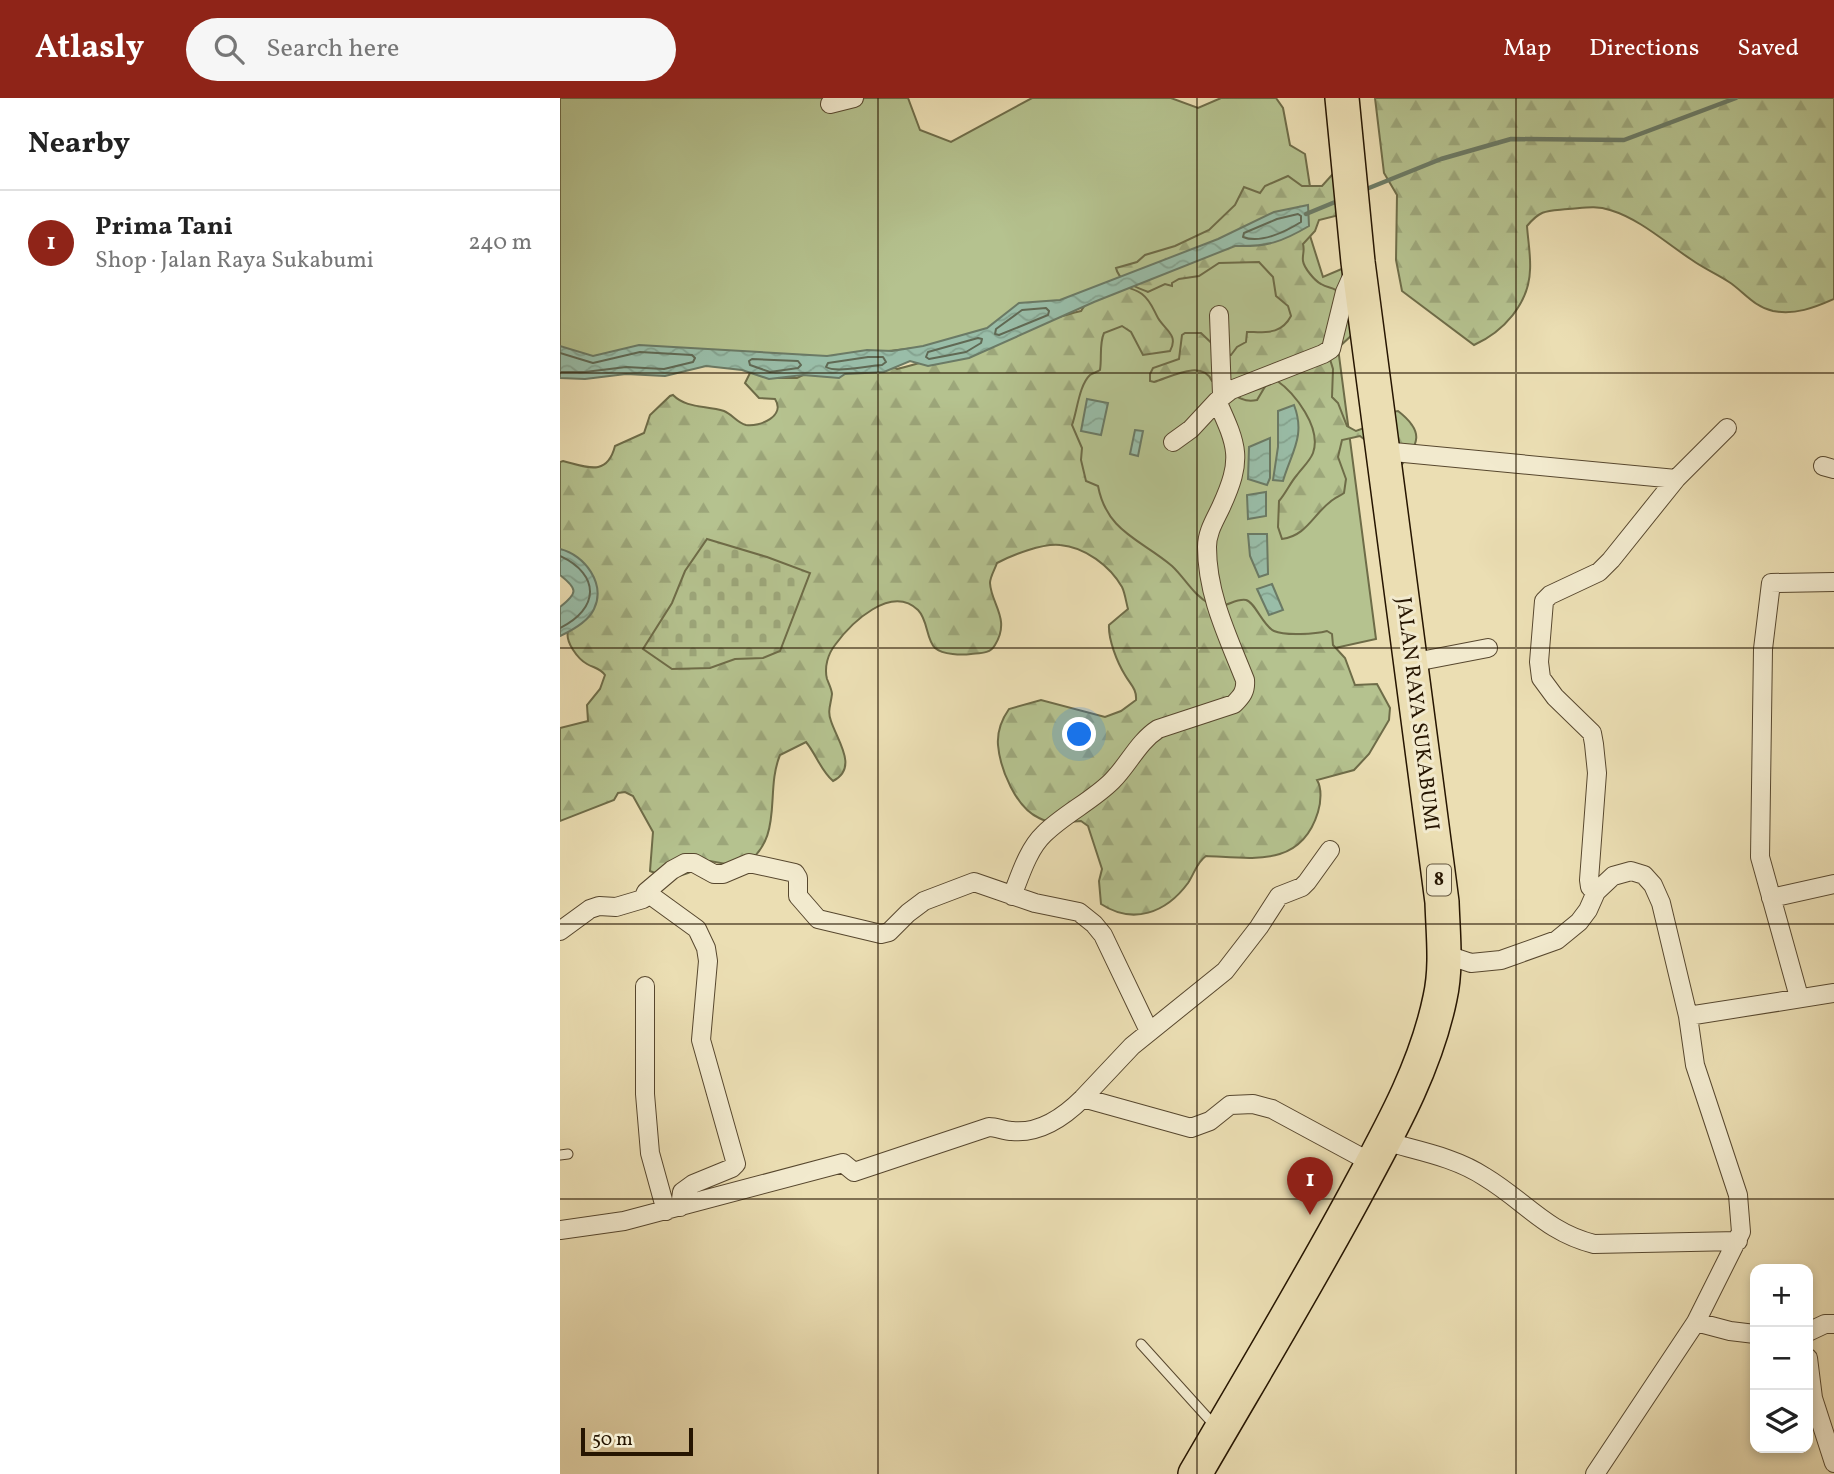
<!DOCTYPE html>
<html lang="en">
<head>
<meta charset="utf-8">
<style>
	body { margin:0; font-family:Vollkorn,serif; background:#f6f6f6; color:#222 }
	.controls { position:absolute; right:21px; bottom:21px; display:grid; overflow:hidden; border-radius:14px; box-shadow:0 4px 10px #0003 }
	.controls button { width:63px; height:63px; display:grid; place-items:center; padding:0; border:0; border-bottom:2px solid #e0e0e0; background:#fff; color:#222; font:35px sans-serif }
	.scale { position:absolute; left:21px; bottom:18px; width:112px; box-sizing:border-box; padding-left:7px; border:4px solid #261501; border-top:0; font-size:19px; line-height:24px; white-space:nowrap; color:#261501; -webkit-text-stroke:5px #f2eace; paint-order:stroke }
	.you { position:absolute; left:520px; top:637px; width:24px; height:24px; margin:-18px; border:5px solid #fff; border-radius:50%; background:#1a73e8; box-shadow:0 0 0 10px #1a73e833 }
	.badge { display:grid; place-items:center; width:46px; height:46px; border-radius:50%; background:#8f2418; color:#fff; font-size:23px; font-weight:700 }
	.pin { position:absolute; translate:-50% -58px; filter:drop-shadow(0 2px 4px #0008) }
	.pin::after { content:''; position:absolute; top:37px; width:24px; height:21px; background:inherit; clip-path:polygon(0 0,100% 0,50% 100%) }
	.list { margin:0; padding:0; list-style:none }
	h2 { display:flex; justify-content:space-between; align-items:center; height:91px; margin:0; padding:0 28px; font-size:30px }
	h2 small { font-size:23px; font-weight:400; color:#767676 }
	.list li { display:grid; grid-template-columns:46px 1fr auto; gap:21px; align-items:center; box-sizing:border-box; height:105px; padding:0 28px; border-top:2px solid #e0e0e0 }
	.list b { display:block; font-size:26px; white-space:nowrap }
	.list p { margin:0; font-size:23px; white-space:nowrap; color:#767676 }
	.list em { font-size:23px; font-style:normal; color:#767676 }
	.icon { flex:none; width:38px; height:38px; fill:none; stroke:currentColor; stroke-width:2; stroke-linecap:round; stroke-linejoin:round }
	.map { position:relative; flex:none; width:1274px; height:1376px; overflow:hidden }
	header { display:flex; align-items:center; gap:42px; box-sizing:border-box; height:98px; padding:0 35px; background:#8f2418; color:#fff }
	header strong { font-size:33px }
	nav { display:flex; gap:38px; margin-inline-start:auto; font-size:24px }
	.search { width:490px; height:63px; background:#f6f6f6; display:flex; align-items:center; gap:18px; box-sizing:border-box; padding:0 24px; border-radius:38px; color:#767676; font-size:26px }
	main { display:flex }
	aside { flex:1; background:#fff }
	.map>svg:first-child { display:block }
	.grass { fill:#b5c28f; stroke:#6e6c48; stroke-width:2 }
	.forest { fill:url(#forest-firs); stroke:#6e6c48; stroke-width:2 }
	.cemetery { fill:url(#cemetery-stones); stroke:#6e6c48; stroke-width:2 }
	.water { fill:url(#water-waves); stroke:#6b7a65; stroke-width:2 }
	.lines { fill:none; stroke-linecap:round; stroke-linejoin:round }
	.shore { stroke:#606954; stroke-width:2 }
	.stream { stroke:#6b7a65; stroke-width:4.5 }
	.lane-casing { stroke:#57472e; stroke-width:11 }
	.street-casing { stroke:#57472e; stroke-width:20 }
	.highway-casing { stroke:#261501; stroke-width:36 }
	.lane { stroke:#f2eace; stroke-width:9 }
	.street { stroke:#f2eace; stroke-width:18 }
	.highway { stroke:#ebdeb3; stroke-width:33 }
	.grid { fill:none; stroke:#261501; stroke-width:2; stroke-opacity:0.55 }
	.labels { text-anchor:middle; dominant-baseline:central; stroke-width:6; stroke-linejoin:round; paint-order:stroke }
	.shield { fill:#f2eace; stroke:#63553e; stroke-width:2 }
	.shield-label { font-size:19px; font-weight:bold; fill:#261501 }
	.street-label { font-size:21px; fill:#261501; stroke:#f2eace }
</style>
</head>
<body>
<header>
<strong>Atlasly</strong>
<div class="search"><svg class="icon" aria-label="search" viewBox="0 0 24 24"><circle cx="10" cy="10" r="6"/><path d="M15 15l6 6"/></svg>Search here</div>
<nav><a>Map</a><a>Directions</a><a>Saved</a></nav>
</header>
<main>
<aside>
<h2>Nearby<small></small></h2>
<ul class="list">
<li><span class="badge">1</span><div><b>Prima Tani</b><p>Shop · Jalan Raya Sukabumi</p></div><em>240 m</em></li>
</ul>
</aside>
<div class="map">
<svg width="1274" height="1376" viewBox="0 0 1274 1376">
	<defs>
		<pattern id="forest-firs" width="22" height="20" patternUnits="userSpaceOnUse" patternTransform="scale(1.75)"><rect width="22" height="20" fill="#b5c28f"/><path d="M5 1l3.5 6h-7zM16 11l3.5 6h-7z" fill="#9ca67a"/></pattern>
		<pattern id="cemetery-stones" width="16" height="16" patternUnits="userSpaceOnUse" patternTransform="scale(1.75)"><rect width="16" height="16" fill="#b5c28f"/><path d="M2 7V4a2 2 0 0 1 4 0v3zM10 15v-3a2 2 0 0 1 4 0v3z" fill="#9ca67a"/></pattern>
		<pattern id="water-waves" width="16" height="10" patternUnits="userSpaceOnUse" patternTransform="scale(1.75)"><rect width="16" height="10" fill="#99bda8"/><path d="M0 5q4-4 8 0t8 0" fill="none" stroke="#84a28f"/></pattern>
	</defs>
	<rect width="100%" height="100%" fill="#ebdeb3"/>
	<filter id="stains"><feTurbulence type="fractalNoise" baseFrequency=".00286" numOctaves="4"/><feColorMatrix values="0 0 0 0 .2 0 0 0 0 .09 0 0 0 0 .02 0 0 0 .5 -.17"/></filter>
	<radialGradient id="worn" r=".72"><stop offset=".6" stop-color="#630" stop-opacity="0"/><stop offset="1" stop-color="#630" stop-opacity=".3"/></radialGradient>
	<path class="grass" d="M0,0H265L272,8L305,0H348L360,32L391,44L472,0H611L638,10L661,0H716L723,10L730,47L745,56L751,95L659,142L427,231L364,249L267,260L33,259L0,250Z
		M746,125L763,179L784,170L793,236L778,250L816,541L757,554L645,512L531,420L501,301L554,207L572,188Z"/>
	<path class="forest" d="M815,0H1274V201C1254,210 1235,217 1213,213C1194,209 1183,193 1169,184C1157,176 1143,170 1132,162C1106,145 1080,121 1050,112C1036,107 1023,110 1008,111C987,113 981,111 967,128C968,143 971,158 970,172C969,206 943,234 914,247L842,193L836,162L837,97L824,75Z
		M780,68L787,115L759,122L755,133L743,146C745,153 742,157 743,163C744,170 755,183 761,186C769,191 774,188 781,196L776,218L764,242L773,271L772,299L778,305L787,328L796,333L807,329L821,316L838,313C865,334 859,345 840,369L800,338L782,342L778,359L786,381L784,395C780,398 774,400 770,404C753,417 746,438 722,441L718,429L719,403C726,395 730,385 737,377C742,370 750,363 753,355C762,330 735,295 716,282L706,287L697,302C676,307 670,287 652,283C642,261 611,279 594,284L590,283V276L593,270L619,261L622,237L625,235H641L663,256L671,257L677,249L686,244L687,234C706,234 721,237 731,218L728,208L716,198L713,179L699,164L659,165L639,178L619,181L612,185V188L605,186L588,194C576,189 559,184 556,170L577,164L585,157L615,148L649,132L675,107L684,89L700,95L705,88L728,78L742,88H762Z
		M562,187C568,190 577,192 582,196C591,203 593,211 598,220C605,232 619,237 610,253L583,257L571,234L562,228L544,235C539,246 542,260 540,272C537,274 533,275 530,277C519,287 517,314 512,327L522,350L521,362L526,383L538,388C547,434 580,441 612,468C625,480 633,497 650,506C664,513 673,500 686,502C695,504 703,528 714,533C725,538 756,536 767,533L772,536L773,547L785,560L795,587L817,586L830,610L829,622L809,656L794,672L757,682C762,690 761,704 758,714C741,770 693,760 646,758C637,764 634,776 628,785C606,815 573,827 541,806L539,783L542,771L528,728L521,723C507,724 492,727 479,720C456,710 440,671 438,647C437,634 442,621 449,611L481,602L545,619L561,613L576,602C577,591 570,586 565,577C557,564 548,541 549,527L568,511C566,504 565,495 562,489C550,468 525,449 500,447C483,445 452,457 437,465C435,471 430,479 430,485C431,506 451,521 435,547C430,556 420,555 411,556C402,557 383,557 375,550C366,541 368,522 358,512C331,486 291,525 275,547C268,556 264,569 267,581C269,586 272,592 272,596C271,606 267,613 271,623C277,642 299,670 273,683C261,673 256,656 246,644L220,657C204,696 226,740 182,769L150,763C129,777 114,784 90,773L93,734L73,698L65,694L58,695L54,702L0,723V630L28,623L27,607L40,591L45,577C40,570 34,570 27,566C18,561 5,544 8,533C11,524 21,513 26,505L0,456V364L3,363C27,369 47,379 55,348L84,335L90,317L110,298L113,297C127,311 146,307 164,313C172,316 177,325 186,327C200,329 226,318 215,301L199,300L185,285L191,273L196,271L217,280H237L243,277L330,267L337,271C400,256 458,228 521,213L530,199Z"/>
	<path class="cemetery" d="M147,441L207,459L250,475L220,553L203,560L175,561L150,570L112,571L83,551L112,505L125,473Z"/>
	<path class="water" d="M748,107L749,128C722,144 707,149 675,148L534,204L409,260L368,268L350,263L324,274L285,276L279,280L243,277L209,281L182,272L146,268L105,278L66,276L25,281L0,280V248L33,258L79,247L267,258L307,252L332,253L363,248L427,230L459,205L500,202L658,141L714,114Z
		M527,301L548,305L541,337L521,333Z
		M734,307C746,338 731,355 723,383L713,382L718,349V313Z
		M575,332L583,333L578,358L570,356Z
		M710,340V380L707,387L688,381L689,349Z
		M706,394V418L688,421L687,397Z
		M707,436L708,476L699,479L690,458L688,436Z
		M0,451C25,457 46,486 34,511C28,524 13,532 0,538V509C18,495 18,491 0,477Z
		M712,486L723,512L709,517L697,491Z"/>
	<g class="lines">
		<path class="shore" d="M738,116L741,118V124C725,134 700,146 683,139L684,135L717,121Z
			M486,210L489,213L488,217L439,237L435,236L436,231L462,212Z
			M418,240L422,241L421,245L406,254L369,261L366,259L368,254Z
			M0,255L33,265L80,254L132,257L135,260L133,264L104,271L66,269L25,274H0
			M308,259H323L326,264L322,267C307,268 276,275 266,269L268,265Z
			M192,261L238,263L241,267L238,270L210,274L190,267L189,263Z
			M0,458C41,477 39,511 0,530"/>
		<path class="stream" d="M804,92L881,61L951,41L1064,42L1176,0
			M746,116L780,102"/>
		<defs>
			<path id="lane" d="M0,1057L8,1056
				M581,1246L656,1329"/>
			<path id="street" d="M270,6L294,0
				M659,217L662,296
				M613,344L631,331L657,303
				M823,353L1116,381
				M1263,368L1274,371
				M850,565L928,550
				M86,794L112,772L125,765H134L154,776H163L189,765L235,775L238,780V798L258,821L321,836L329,834L348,815L364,803L414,784L475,805L519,814L534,826L543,837L589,933
				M1036,794L1030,789L1029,782L1037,675L1034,646L1032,635L995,599L981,580L979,564L984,503L990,497L1039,474L1051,462L1116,381L1167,330
				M452,798C460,778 468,751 484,736C504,716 532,703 552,683C569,666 578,644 598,631L674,606C682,598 686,593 685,582C668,539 647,497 647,449C647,434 655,422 661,409C683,361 678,349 657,303L671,292L763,256L771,251L785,194L794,174
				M1211,800L1274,786
				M0,833L30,811L39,808L56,809L83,801L86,794L137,831L146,850L148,863L141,942L176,1066L172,1070L133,1086L122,1094L120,1109
				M884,856L911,865L941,862L997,842L1019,824L1028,812L1036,794L1053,778L1071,773L1084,777L1093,787L1101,805L1128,918L1135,967L1178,1097L1181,1134L1136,1224L1035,1376
				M85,888V996L90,1055L106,1113
				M1239,899L1200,759L1203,551L1211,485L1274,484
				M1128,918L1274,895
				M523,1000L572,948L665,873L699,829L719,798L742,789L747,784L770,752
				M824,1043C858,1053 895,1059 925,1079C965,1103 986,1134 1034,1146L1178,1143
				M0,1132L64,1123L283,1065L294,1074L429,1029C437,1029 444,1033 452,1033C480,1036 504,1019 523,1000L631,1030L650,1023L670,1007L693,1006L712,1011L812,1065
				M1136,1224L1170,1233L1195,1236
				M1248,1234L1265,1226H1274
				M1248,1260L1253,1300L1274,1365"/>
			<path id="highway" d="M635,1376C690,1281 747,1187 799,1090C832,1029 866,968 880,900C887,869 883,836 882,804L798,164L782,0"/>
		</defs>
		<use href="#lane" class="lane-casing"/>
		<use href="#street" class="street-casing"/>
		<use href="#highway" class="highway-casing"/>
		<use href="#lane" class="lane"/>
		<use href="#street" class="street"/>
		<use href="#highway" class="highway"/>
	</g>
	<path class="grid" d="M318,0V1376M637,0V1376M956,0V1376M0,275H1274M0,550H1274M0,826H1274M0,1101H1274"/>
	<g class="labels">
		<rect class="shield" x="867" y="766.5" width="24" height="31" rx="5"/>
		<g class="shield-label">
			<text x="879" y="782">8</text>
		</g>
		<g class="street-label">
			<text transform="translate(857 616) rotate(83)">JALAN RAYA SUKABUMI</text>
		</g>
	</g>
	<rect width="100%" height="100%" filter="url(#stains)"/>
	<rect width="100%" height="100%" fill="url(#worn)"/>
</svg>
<div class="controls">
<button>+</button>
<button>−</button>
<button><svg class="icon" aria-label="layers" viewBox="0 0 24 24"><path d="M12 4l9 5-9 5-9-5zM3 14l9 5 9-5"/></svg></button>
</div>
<div class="scale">50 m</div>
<div class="you"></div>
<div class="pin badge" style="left:750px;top:1117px">1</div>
</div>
</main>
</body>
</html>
